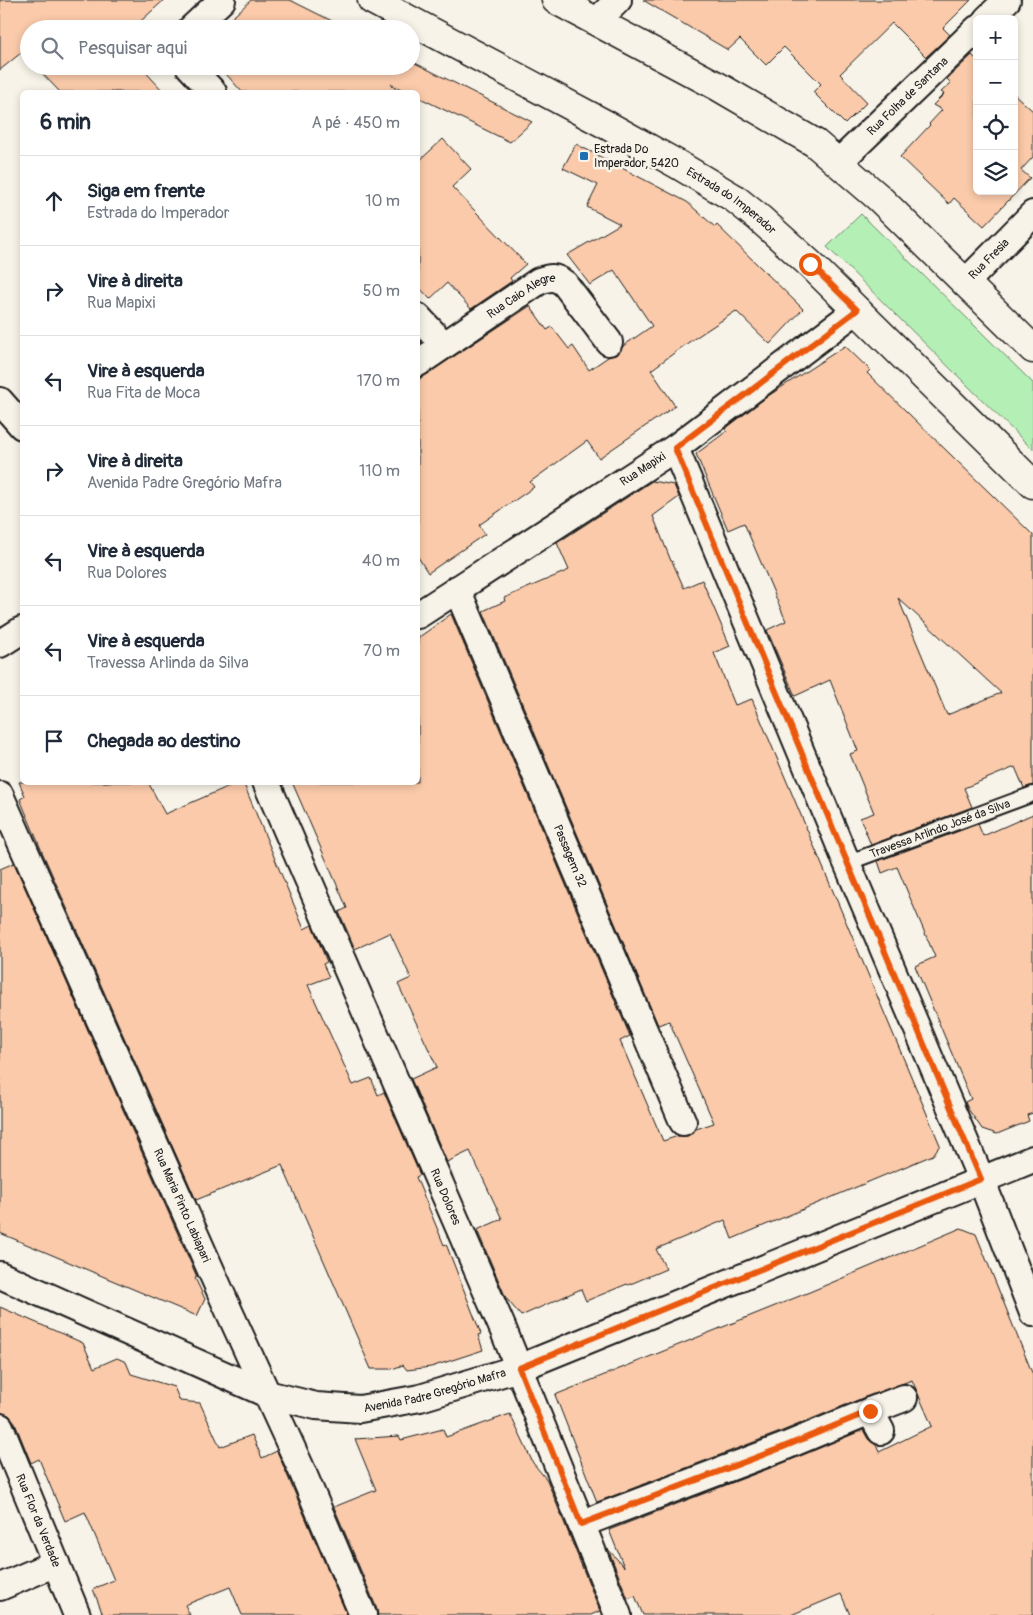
<!DOCTYPE html>
<html lang="pt">
<head>
<meta charset="utf-8">
<style>
	body { margin:0; font-family:Pangolin,sans-serif; background:#f2f2f3; color:#1f2937 }
	.controls { position:absolute; right:15px; top:15px; display:grid; overflow:hidden; border-radius:8px; box-shadow:0 2px 8px #0003 }
	.controls button { width:45px; height:45px; display:grid; place-items:center; padding:0; border:0; border-bottom:1px solid #e0e1e3; background:#fff; color:#1f2937; font:25px sans-serif }
	.stop { position:absolute; width:15px; height:15px; margin:-11px; border:4px solid #ea580c; border-radius:50%; background:#fff }
	.stop.end { background:#ea580c; border-color:#fff; box-shadow:0 1px 5px #0008 }
	.list { margin:0; padding:0; list-style:none }
	h2 { display:flex; justify-content:space-between; align-items:center; height:65px; margin:0; padding:0 20px; font-size:21px }
	h2 small { font-size:16px; font-weight:400; color:#747a83 }
	.list li { display:grid; grid-template-columns:32px 1fr auto; gap:15px; align-items:center; box-sizing:border-box; height:90px; padding:0 20px; border-top:1px solid #e0e1e3 }
	.list b { display:block; font-size:19px; white-space:nowrap }
	.list p { margin:0; font-size:16px; white-space:nowrap; color:#747a83 }
	.list em { font-size:16px; font-style:normal; color:#747a83 }
	.icon { flex:none; width:28px; height:28px; fill:none; stroke:currentColor; stroke-width:2; stroke-linecap:round; stroke-linejoin:round }
	.map { position:relative; flex:none; width:1033px; height:1615px; overflow:hidden }
	.search { position:absolute; background:#fff; box-shadow:0 2px 8px #0003; left:20px; top:20px; width:400px; height:55px; display:flex; align-items:center; gap:12px; box-sizing:border-box; padding:0 18px; border-radius:28px; color:#747a83; font-size:19px }
	.panel { position:absolute; background:#fff; box-shadow:0 2px 8px #0003; left:20px; top:90px; width:400px; height:695px; border-radius:8px }
	.map>svg:first-child { display:block }
	.garden { fill:#b4f0b5; stroke:#688668 }
	.building { fill:#facaaa; stroke:#1c1c1c; fill-rule:evenodd }
	.lines { fill:none; stroke-linecap:round; stroke-linejoin:round }
	.service-casing { stroke:#1c1c1c; stroke-width:18 }
	.minor-casing { stroke:#1c1c1c; stroke-width:30 }
	.secondary-casing { stroke:#1c1c1c; stroke-width:31 }
	.service { stroke:#f7f3e8; stroke-width:14 }
	.minor { stroke:#f7f3e8; stroke-width:26 }
	.secondary { stroke:#f7f3e8; stroke-width:28 }
	.route { stroke:#ea580c; stroke-width:6 }
	.poi-dot { fill:#1f6fb2; stroke:#f7f3e8; stroke-width:2 }
	.labels { text-anchor:middle; dominant-baseline:central; stroke-width:5; stroke-linejoin:round; paint-order:stroke }
	.street-label { font-size:12px; fill:#1c1c1c; stroke:#f7f3e8 }
	.poi-label { font-size:12px; fill:#1c1c1c; stroke:#f7f3e8; text-anchor:start }
</style>
</head>
<body>
<div class="map">
<svg width="1033" height="1615" viewBox="0 0 1033 1615">
	<rect width="100%" height="100%" fill="#f7f3e8"/>
	<filter id="ink" filterUnits="userSpaceOnUse"><feTurbulence type="fractalNoise" baseFrequency=".02" numOctaves="2"/><feDisplacementMap in="SourceGraphic" scale="10" xChannelSelector="R" yChannelSelector="G"/><feConvolveMatrix kernelMatrix="1 2 1 2 8 2 1 2 1" color-interpolation-filters="sRGB"/></filter>
	<g filter="url(#ink)">
		<path class="garden" d="M861,214L1033,383V450L827,247Z"/>
		<path class="building" d="M0,0H164L132,29H29V59L22,52L0,70Z
			M251,0H290L348,29H220Z
			M643,0H971L943,28L950,35L926,57L892,23L840,74L867,102L845,124L813,92L821,84L784,47L766,65L740,39L728,50Z
			M972,55L977,60V191H1014V94L1033,111V157L1021,170L1030,178L984,226L954,198L949,204L900,157L930,125L929,124L942,110L933,105L944,94L941,92L951,83L947,79Z
			M411,61L532,122L510,142L418,97V92H407L391,84L398,92H242L219,66H411Z
			M35,66H140L164,92H60Z
			M443,139L471,169L452,187L526,264L510,278L512,281L471,309L447,283L430,299L418,286V162Z
			M576,144L687,202L715,227L717,225L803,309L770,344L736,311L689,342L651,370L675,406L599,458L587,441L530,482L534,487L479,525L485,534L428,573L418,557V380L530,306L547,330L552,327L569,349L573,346L589,370L608,357L618,354L623,346L652,326L614,270L590,285L567,255L620,224L587,207L598,185L563,168Z
			M845,346L870,370L867,373L1033,535V785L1024,788L1015,767L964,788L972,807L871,845L860,818L874,813L850,754L858,751L830,680L795,696L767,630L786,621L744,523L728,530L696,454L727,431L725,429L768,396ZM898,598L1001,693L947,715Z
			M652,481L674,485L679,497L653,516L671,561H672L684,588L702,580L730,646L714,653L735,705L752,699L940,1145L933,1155L732,1239L725,1220L656,1249L666,1269L628,1285L627,1284L586,1301L581,1289L521,1316L506,1298L477,1230L502,1219L470,1151L447,1162L411,1079L437,1067L398,984L411,978L390,933L355,949L339,912L347,908L292,782H418V638L451,614L630,1036L620,1041L663,1141L678,1136H688L696,1129L714,1123L669,1021L658,1025L483,611L505,601L504,598L569,570L557,543Z
			M19,782H148L165,814L239,782H243L304,929L312,925L327,962L323,964L329,977L308,985L353,1085L371,1078L378,1095L384,1092L420,1175L416,1177L444,1245L446,1244L481,1334L478,1335L483,1350L431,1367L407,1370L403,1365L392,1369H371L282,1165L196,1200L43,854L20,799L25,796Z
			M1033,814V1113L1027,1115L1029,1121L997,1134L982,1129L968,1109L965,1102L971,1099L915,966L935,957L897,867L882,873L878,861L978,824L983,836Z
			M14,863L197,1277L195,1278L205,1299L197,1316L0,1233V869Z
			M961,1228L976,1234L1033,1375V1615H850L841,1594L791,1615H643L635,1596L628,1599L608,1549L624,1567L609,1530L786,1462L863,1430L868,1439L876,1445L879,1452L932,1426L912,1380L865,1397L775,1434L597,1502L555,1395L812,1291Z
			M0,1307L83,1343L94,1368L117,1358L126,1362L131,1374L174,1387L180,1401L200,1403L220,1447L252,1435L262,1458L277,1451L347,1615H242L230,1587L185,1605L190,1615H103L93,1589L114,1580L85,1512L65,1521L39,1459L31,1463L14,1421L9,1415L0,1412Z
			M510,1414L533,1463L547,1480L600,1611L591,1615H378L377,1609L334,1507L376,1490L355,1439L399,1436L401,1440L443,1429L446,1437Z"/>
		<g class="lines">
			<defs>
				<g id="service">
					<path id="s1" d="M847,863L1033,794"/>
				</g>
				<g id="minor">
					<path d="M987,19L1007,0"/>
					<path d="M597,21L618,0"/>
					<path d="M191,29L222,0"/>
					<path d="M189,66L213,92"/>
					<path id="s2" d="M839,162L977,29"/>
					<path id="s3" d="M965,283L1033,214"/>
					<path d="M418,317L444,345"/>
					<path id="s4" d="M418,363L539,281C550,277 555,276 565,284L609,342"/>
					<path d="M0,401L22,426"/>
					<path d="M675,448L847,863L981,1179L1033,1313"/>
					<path id="s5" d="M457,589L683,1122"/>
					<path id="s6" d="M418,615L675,448L857,310"/>
					<path d="M0,644L22,630"/>
					<path id="s7" d="M266,782L503,1329L618,1615"/>
					<path id="s8" d="M0,795L229,1311L300,1466L363,1615"/>
					<path id="s9" d="M0,1275L267,1394L316,1406L360,1409L420,1398L519,1368L1033,1159"/>
					<path d="M870,1411L904,1398"/>
					<path id="s10" d="M0,1427L77,1615"/>
					<path d="M581,1524L781,1448L870,1411L881,1431"/>
					<path d="M0,1587L56,1563"/>
				</g>
				<g id="secondary">
					<path id="s11" d="M372,0L605,124L677,164L734,198L759,218L810,264L1033,484"/>
					<path d="M556,0L719,87L815,143L878,197L1033,349"/>
				</g>
			</defs>
			<use href="#service" class="service-casing"/>
			<use href="#minor" class="minor-casing"/>
			<use href="#secondary" class="secondary-casing"/>
			<use href="#service" class="service"/>
			<use href="#minor" class="minor"/>
			<use href="#secondary" class="secondary"/>
		</g>
	</g>
	<g class="lines" filter="url(#ink)">
		<path class="route" d="M810,264L857,310L675,448L847,862L981,1179L519,1368L581,1524L781,1448L870,1411"/>
	</g>
	<rect class="poi-dot" x="579" y="151" width="10" height="10" rx="2.5"/>
	<g class="labels">
		<g class="street-label">
			<text stroke="none"><textPath href="#s2" startOffset="95">Rua Folha de Santana</textPath></text>
			<text stroke="none"><textPath href="#s11" startOffset="412">Estrada do Imperador</textPath></text>
			<text stroke="none"><textPath href="#s3" startOffset="34">Rua Fresia</textPath></text>
			<text stroke="none"><textPath href="#s4" startOffset="124">Rua Caio Alegre</textPath></text>
			<text stroke="none"><textPath href="#s6" startOffset="268">Rua Mapixi</textPath></text>
			<text stroke="none"><textPath href="#s1" startOffset="99">Travessa Arlindo José da Silva</textPath></text>
			<text stroke="none"><textPath href="#s5" startOffset="290">Passagem 32</textPath></text>
			<text stroke="none"><textPath href="#s7" startOffset="452">Rua Dolores</textPath></text>
			<text stroke="none"><textPath href="#s8" startOffset="449">Rua Maria Pinto Labiapari</textPath></text>
			<text stroke="none"><textPath href="#s9" startOffset="464">Avenida Padre Gregório Mafra</textPath></text>
			<text stroke="none"><textPath href="#s10" startOffset="101">Rua Flor da Verdade</textPath></text>
		</g>
		<g class="poi-label">
			<text x="594" y="149">Estrada Do<tspan x="594" dy="14">Imperador, 5420</tspan></text>
		</g>
	</g>
</svg>
<div class="controls">
<button>+</button>
<button>−</button>
<button><svg class="icon" aria-label="locate" viewBox="0 0 24 24"><circle cx="12" cy="12" r="6"/><path d="M12 2v4M12 18v4M2 12h4M18 12h4"/></svg></button>
<button><svg class="icon" aria-label="layers" viewBox="0 0 24 24"><path d="M12 4l9 5-9 5-9-5zM3 14l9 5 9-5"/></svg></button>
</div>
<div class="stop" style="left:810px;top:264px"></div>
<div class="stop end" style="left:870px;top:1411px"></div>
<div class="search"><svg class="icon" aria-label="search" viewBox="0 0 24 24"><circle cx="10" cy="10" r="6"/><path d="M15 15l6 6"/></svg>Pesquisar aqui</div>
<section class="panel">
<h2>6 min<small>A pé · 450 m</small></h2>
<ul class="list">
<li><svg class="icon" aria-label="ahead" viewBox="0 0 24 24"><path d="M12 20V5M6 11l6-6 6 6"/></svg><div><b>Siga em frente</b><p>Estrada do Imperador</p></div><em>10 m</em></li>
<li><svg class="icon" aria-label="right" viewBox="0 0 24 24"><path d="M7 20v-9h11M14 6l5 5-5 5"/></svg><div><b>Vire à direita</b><p>Rua Mapixi</p></div><em>50 m</em></li>
<li><svg class="icon" aria-label="left" viewBox="0 0 24 24"><path d="M17 20v-9H6M10 6l-5 5 5 5"/></svg><div><b>Vire à esquerda</b><p>Rua Fita de Moca</p></div><em>170 m</em></li>
<li><svg class="icon" aria-label="right" viewBox="0 0 24 24"><path d="M7 20v-9h11M14 6l5 5-5 5"/></svg><div><b>Vire à direita</b><p>Avenida Padre Gregório Mafra</p></div><em>110 m</em></li>
<li><svg class="icon" aria-label="left" viewBox="0 0 24 24"><path d="M17 20v-9H6M10 6l-5 5 5 5"/></svg><div><b>Vire à esquerda</b><p>Rua Dolores</p></div><em>40 m</em></li>
<li><svg class="icon" aria-label="left" viewBox="0 0 24 24"><path d="M17 20v-9H6M10 6l-5 5 5 5"/></svg><div><b>Vire à esquerda</b><p>Travessa Arlinda da Silva</p></div><em>70 m</em></li>
<li><svg class="icon" aria-label="arrive" viewBox="0 0 24 24"><path d="M6 21V4h12l-3 4 3 4H6"/></svg><div><b>Chegada ao destino</b></div></li>
</ul>
</section>
</div>
</body>
</html>
